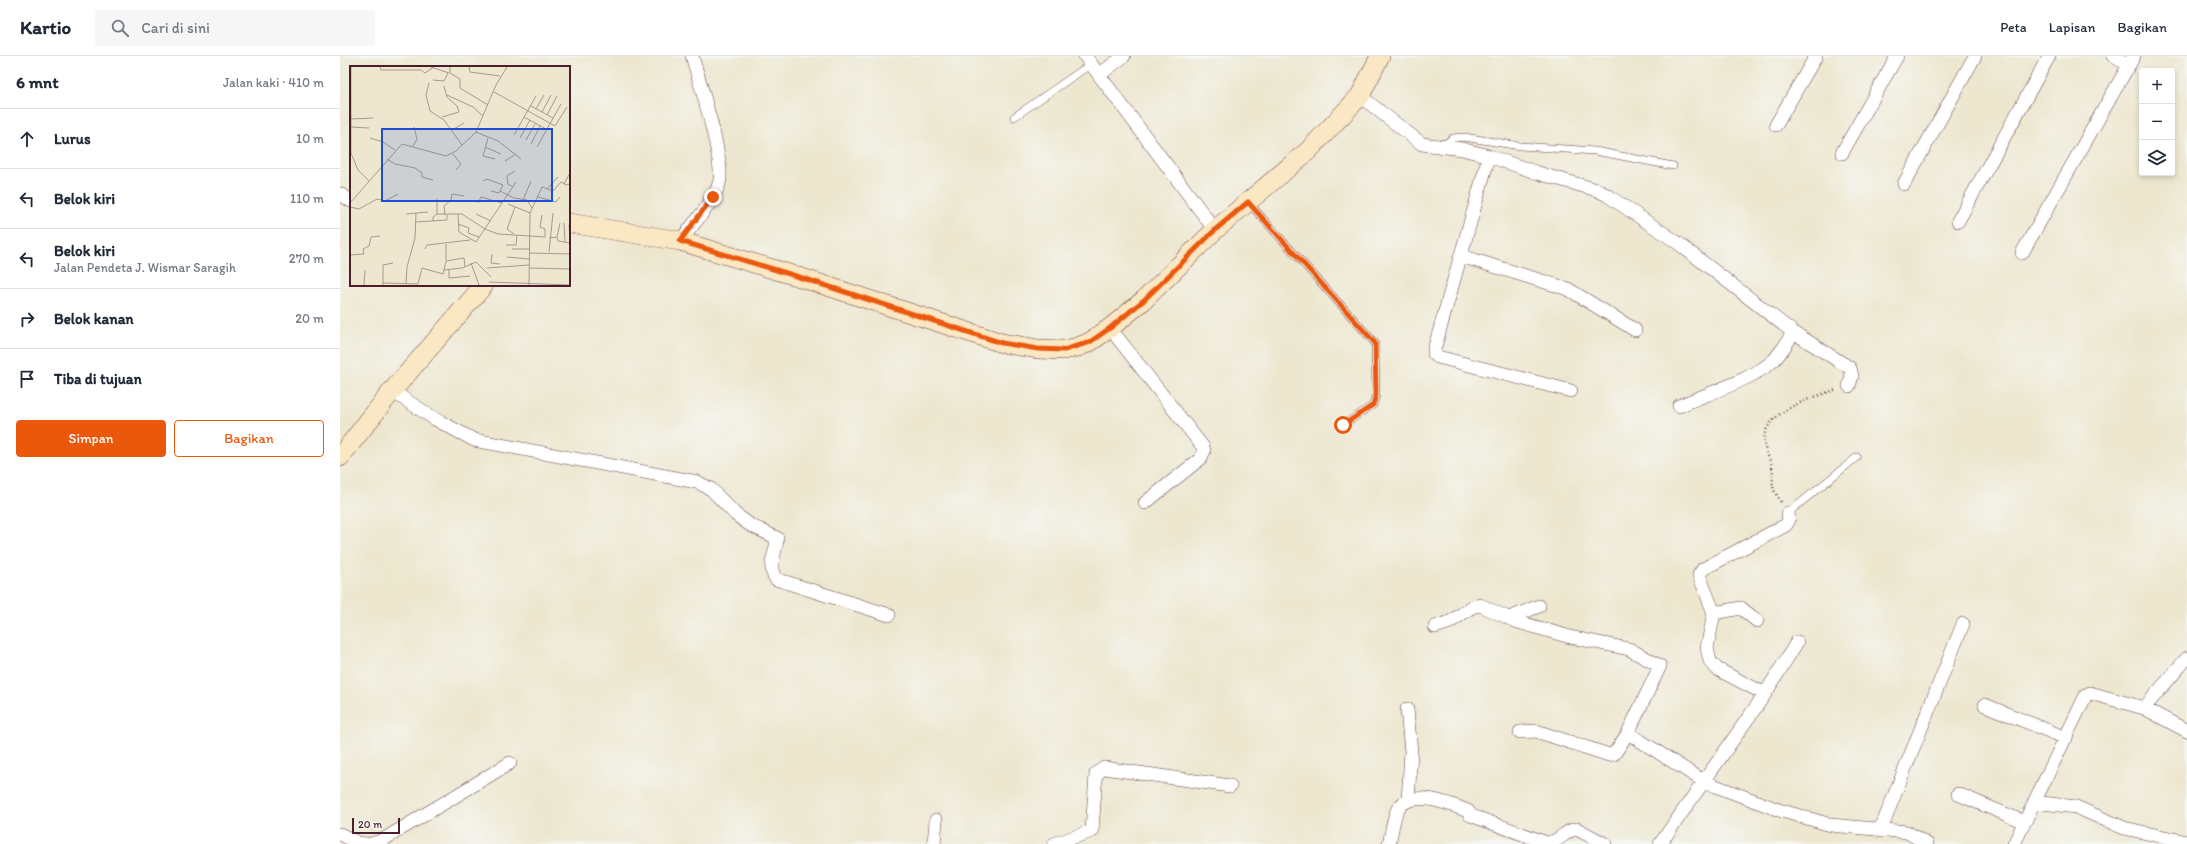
<!DOCTYPE html>
<html lang="id">
<head>
<meta charset="utf-8">
<style>
	body { margin:0; font-family:Itim,sans-serif; background:#f6f6f7; color:#1f2937 }
	.controls { position:absolute; right:12px; top:12px; display:grid; overflow:hidden; border-radius:4px; box-shadow:0 2px 6px #0003 }
	.controls button { width:36px; height:36px; display:grid; place-items:center; padding:0; border:0; border-bottom:1px solid #e0e1e3; background:#fff; color:#1f2937; font:20px sans-serif }
	.scale { position:absolute; left:12px; bottom:10px; width:48px; box-sizing:border-box; padding-left:4px; border:2px solid #4a1f2b; border-top:0; font-size:11px; line-height:14px; white-space:nowrap; color:#4a1f2b; -webkit-text-stroke:3px #f6f6f2; paint-order:stroke }
	.stop { position:absolute; width:12px; height:12px; margin:-9px; border:3px solid #ea580c; border-radius:50%; background:#fff }
	.stop.end { background:#ea580c; border-color:#fff; box-shadow:0 1px 4px #0008 }
	.list { margin:0; padding:0; list-style:none }
	h2 { display:flex; justify-content:space-between; align-items:center; height:52px; margin:0; padding:0 16px; font-size:17px }
	h2 small { font-size:13px; font-weight:400; color:#747a83 }
	.list li { display:grid; grid-template-columns:26px 1fr auto; gap:12px; align-items:center; box-sizing:border-box; height:60px; padding:0 16px; border-top:1px solid #e0e1e3 }
	.list b { display:block; font-size:15px; white-space:nowrap }
	.list p { margin:0; font-size:13px; white-space:nowrap; color:#747a83 }
	.list em { font-size:13px; font-style:normal; color:#747a83 }
	.actions { display:flex; gap:8px; padding:12px 16px }
	.actions a { flex:1; padding:9px 0; border:1px solid #ea580c; border-radius:4px; text-align:center; font-size:14px; color:#ea580c }
	.actions .main { background:#ea580c; color:#fff }
	.icon { flex:none; width:22px; height:22px; fill:none; stroke:currentColor; stroke-width:2; stroke-linecap:round; stroke-linejoin:round }
	.map { position:relative; flex:none; width:1847px; height:788px; overflow:hidden }
	header { display:flex; align-items:center; gap:24px; box-sizing:border-box; height:56px; padding:0 20px; background:#fff; border-bottom:1px solid #e0e1e3 }
	header strong { font-size:19px }
	nav { display:flex; gap:22px; margin-inline-start:auto; font-size:14px }
	.search { width:280px; height:36px; background:#f6f6f7; display:flex; align-items:center; gap:10px; box-sizing:border-box; padding:0 14px; border-radius:4px; color:#747a83; font-size:15px }
	main { display:flex }
	aside { flex:1; background:#fff }
	.map>svg:first-child { display:block }
	.lines { fill:none; stroke-linecap:round; stroke-linejoin:round }
	.lane-casing { stroke:#623d44; stroke-width:8 }
	.street-casing { stroke:#623d44; stroke-width:14 }
	.secondary-casing { stroke:#623d44; stroke-width:20 }
	.path { stroke:#623d44; stroke-width:2.5; stroke-dasharray:1 3; stroke-linecap:butt }
	.lane { stroke:#fff; stroke-width:7 }
	.street { stroke:#fff; stroke-width:13 }
	.secondary { stroke:#fae7c3; stroke-width:19 }
	.route { stroke:#ea580c; stroke-width:5 }
	.inset-road { fill:none; stroke:#ac978d; stroke-width:1 }
	.view { fill:#1d4ed8; fill-opacity:0.15; stroke:#1d4ed8; stroke-width:2 }
	.inset-edge { fill:none; stroke:#4a1f2b; stroke-width:2 }
</style>
</head>
<body>
<header>
<strong>Kartio</strong>
<div class="search"><svg class="icon" aria-label="search" viewBox="0 0 24 24"><circle cx="10" cy="10" r="6"/><path d="M15 15l6 6"/></svg>Cari di sini</div>
<nav><a>Peta</a><a>Lapisan</a><a>Bagikan</a></nav>
</header>
<main>
<aside>
<h2>6 mnt<small>Jalan kaki · 410 m</small></h2>
<ul class="list">
<li><svg class="icon" aria-label="ahead" viewBox="0 0 24 24"><path d="M12 20V5M6 11l6-6 6 6"/></svg><div><b>Lurus</b></div><em>10 m</em></li>
<li><svg class="icon" aria-label="left" viewBox="0 0 24 24"><path d="M17 20v-9H6M10 6l-5 5 5 5"/></svg><div><b>Belok kiri</b></div><em>110 m</em></li>
<li><svg class="icon" aria-label="left" viewBox="0 0 24 24"><path d="M17 20v-9H6M10 6l-5 5 5 5"/></svg><div><b>Belok kiri</b><p>Jalan Pendeta J. Wismar Saragih</p></div><em>270 m</em></li>
<li><svg class="icon" aria-label="right" viewBox="0 0 24 24"><path d="M7 20v-9h11M14 6l5 5-5 5"/></svg><div><b>Belok kanan</b></div><em>20 m</em></li>
<li><svg class="icon" aria-label="arrive" viewBox="0 0 24 24"><path d="M6 21V4h12l-3 4 3 4H6"/></svg><div><b>Tiba di tujuan</b></div></li>
</ul>
<div class="actions"><a class="main">Simpan</a><a>Bagikan</a></div>
</aside>
<div class="map">
<svg width="1847" height="788" viewBox="0 0 1847 788">
	<rect width="100%" height="100%" fill="#f6f6f2"/>
	<filter id="ink" filterUnits="userSpaceOnUse"><feTurbulence type="fractalNoise" baseFrequency=".025" numOctaves="2"/><feDisplacementMap in="SourceGraphic" scale="8" xChannelSelector="R" yChannelSelector="G"/><feConvolveMatrix kernelMatrix="1 2 1 2 8 2 1 2 1" color-interpolation-filters="sRGB"/></filter>
	<filter id="wash" filterUnits="userSpaceOnUse"><feTurbulence type="fractalNoise" baseFrequency=".012" numOctaves="4" result="noise"/><feDisplacementMap in="SourceGraphic" scale="16" xChannelSelector="R" yChannelSelector="G"/><feGaussianBlur stdDeviation="0.9" result="paint"/><feColorMatrix in="noise" values="0 0 0 0 0 0 0 0 0 0 0 0 0 0 0 0 0 1.4 0 .05"/><feComposite in="paint" operator="in"/></filter>
	<g filter="url(#wash)">
		<rect width="100%" height="100%" fill="#ede7cf"/>
	</g>
	<g filter="url(#ink)">
		<g class="lines">
			<defs>
				<path id="lane" d="M674,61L751,8
					M1102,90L1113,82L1124,81L1180,90L1255,95L1333,110
					M908,146L1035,287L1036,339L1033,349L1003,369
					M1448,457L1517,401"/>
				<path id="street" d="M745,0L875,174
					M1773,0L1789,9
					M759,19L784,0
					M1020,40L1082,88L1122,93L1149,100L1198,117L1257,134L1267,139L1338,187L1453,276L1510,312L1512,320L1509,330
					M1436,69L1476,0
					M1502,97L1557,0
					M1149,100L1094,294V298L1098,301L1231,335
					M1564,128L1635,0
					M0,138L11,145
					M1618,165L1709,0
					M340,185C353,168 372,149 379,128C386,108 359,24 352,0
					M1682,197L1794,0
					M1121,200L1228,233L1295,274
					M770,272L863,391L864,395L860,403L805,447
					M52,335L95,363L134,384L357,426L371,433L395,458L410,469L437,482C437,497 426,510 436,523L549,559
					M1339,350C1366,338 1414,323 1434,304C1442,295 1448,286 1453,276
					M1374,557L1401,552L1417,565
					M1169,562L1199,550
					M1095,571L1110,566L1132,551L1140,549L1175,565L1230,581L1289,593L1320,610L1288,677L1274,698L1269,699L1196,675L1180,676
					M1425,638L1377,613L1370,605L1367,592L1374,557L1359,519L1363,513L1446,469L1449,464L1448,457
					M1645,649L1726,682
					M1804,652L1847,602
					M1067,653L1071,696L1068,745
					M1288,677L1365,726L1439,754L1491,769L1567,776L1587,788
					M1618,738L1684,766
					M1694,746L1736,751L1784,772L1847,786
					M1540,775L1623,568
					M0,778L18,787L26,788
					M31,788L41,785L170,707
					M594,788L596,764
					M714,788L752,775L756,718L764,712L890,730
					M1049,788C1051,780 1054,757 1059,751C1074,733 1110,748 1128,755L1130,759L1207,787C1219,787 1226,773 1237,773L1265,788
					M1320,788L1425,638L1457,586
					M1674,788L1746,639L1750,637L1804,652L1847,675"/>
				<path id="secondary" d="M229,167L340,185L456,220L662,287L698,293L724,294L738,291L750,286L770,272L804,244L875,174L969,94L1020,40L1040,0
					M0,401L52,335L144,229"/>
			</defs>
			<use href="#lane" class="lane-casing"/>
			<use href="#street" class="street-casing"/>
			<use href="#secondary" class="secondary-casing"/>
			<path class="path" d="M1441,446C1428,427 1435,431 1432,411C1430,402 1424,394 1424,385C1423,356 1473,341 1495,334"/>
			<use href="#lane" class="lane"/>
			<use href="#street" class="street"/>
			<use href="#secondary" class="secondary"/>
		</g>
	</g>
	<g class="lines" filter="url(#ink)">
		<path class="route" d="M373,141L340,185L456,220L662,287L698,293L724,294L750,286L770,272L804,244L875,174L908,146L1035,287L1036,339L1033,349L1003,369"/>
	</g>
	<g transform="translate(10 10)">
		<rect width="220" height="220" fill="#ede7cf"/>
		<path class="inset-road" d="M1,1V87L8,104L19,115M30,1L31,4H71L75,7L84,1M81,1L99,7M100,1V7L110,13V22L138,39M119,1L120,6L150,10M83,14L94,15L98,7M79,17L76,29L80,45L94,54L112,79M144,26L205,60L217,41M97,29L123,41L133,50M181,40L203,52M186,43L194,29M192,46L201,29M197,49L207,30M92,51L109,46L107,40L97,31L94,20M174,51L196,63M1,53L23,52M1,61L19,62M102,64L114,57M126,66L148,75L171,93M164,69L186,30M20,72L33,76L45,84M138,72L133,90L145,93M170,72L180,54M176,74L185,58M181,78L190,60M63,80L67,73L64,61M135,81L151,88M187,81L211,38M103,88L111,98L106,104M37,93L45,98L65,102L72,107V111L83,114M155,95L166,88M133,115L137,113L153,119L149,127L141,125M214,118L220,107M163,121L158,118L157,110L165,105M198,122L208,111M150,125L164,132L177,134L182,142M188,131L206,136L210,131M87,133V148M173,134L181,115M0,137L52,78L96,90L106,85L126,66L146,19L157,1M128,137L131,131L152,137M158,138L180,147M0,141L9,143L27,133L35,135L48,128M56,148L78,146M108,148L109,166L126,176L166,116M126,148L141,155M95,149L94,140L101,134L102,128L114,130M83,155V151L87,148H112L135,163L148,168L195,171V163L190,161L192,149M66,156L97,154V149M214,157L215,176M108,158L119,162L118,167L129,171M219,159L220,171M164,168L157,163L165,141M207,171L210,157M199,172L207,171L208,175L220,177M96,178V194M156,179H166L167,169M75,183L77,179L120,174M162,183H179M199,186L203,147M179,187L220,188M142,188L141,197L150,198M0,189L14,188L13,183L19,180L21,171L30,170M157,191L179,193M121,197L129,219M137,202L179,199M179,202L220,203M94,204L112,202L126,196L141,211M99,204V212L120,210M139,216L220,219M33,217L68,218L72,202L93,208L96,195L114,192L115,201M56,217L57,201L65,172L66,147M14,219L15,204M33,219V199L43,197M179,219L180,147L192,121L203,125L211,116L216,119L220,118"/>
		<path class="view" d="M32,63H202V135H32Z"/>
		<rect width="220" height="220" class="inset-edge"/>
	</g>
</svg>
<div class="controls">
<button>+</button>
<button>−</button>
<button><svg class="icon" aria-label="layers" viewBox="0 0 24 24"><path d="M12 4l9 5-9 5-9-5zM3 14l9 5 9-5"/></svg></button>
</div>
<div class="scale">20 m</div>
<div class="stop" style="left:1003px;top:369px"></div>
<div class="stop end" style="left:373px;top:141px"></div>
</div>
</main>
</body>
</html>
